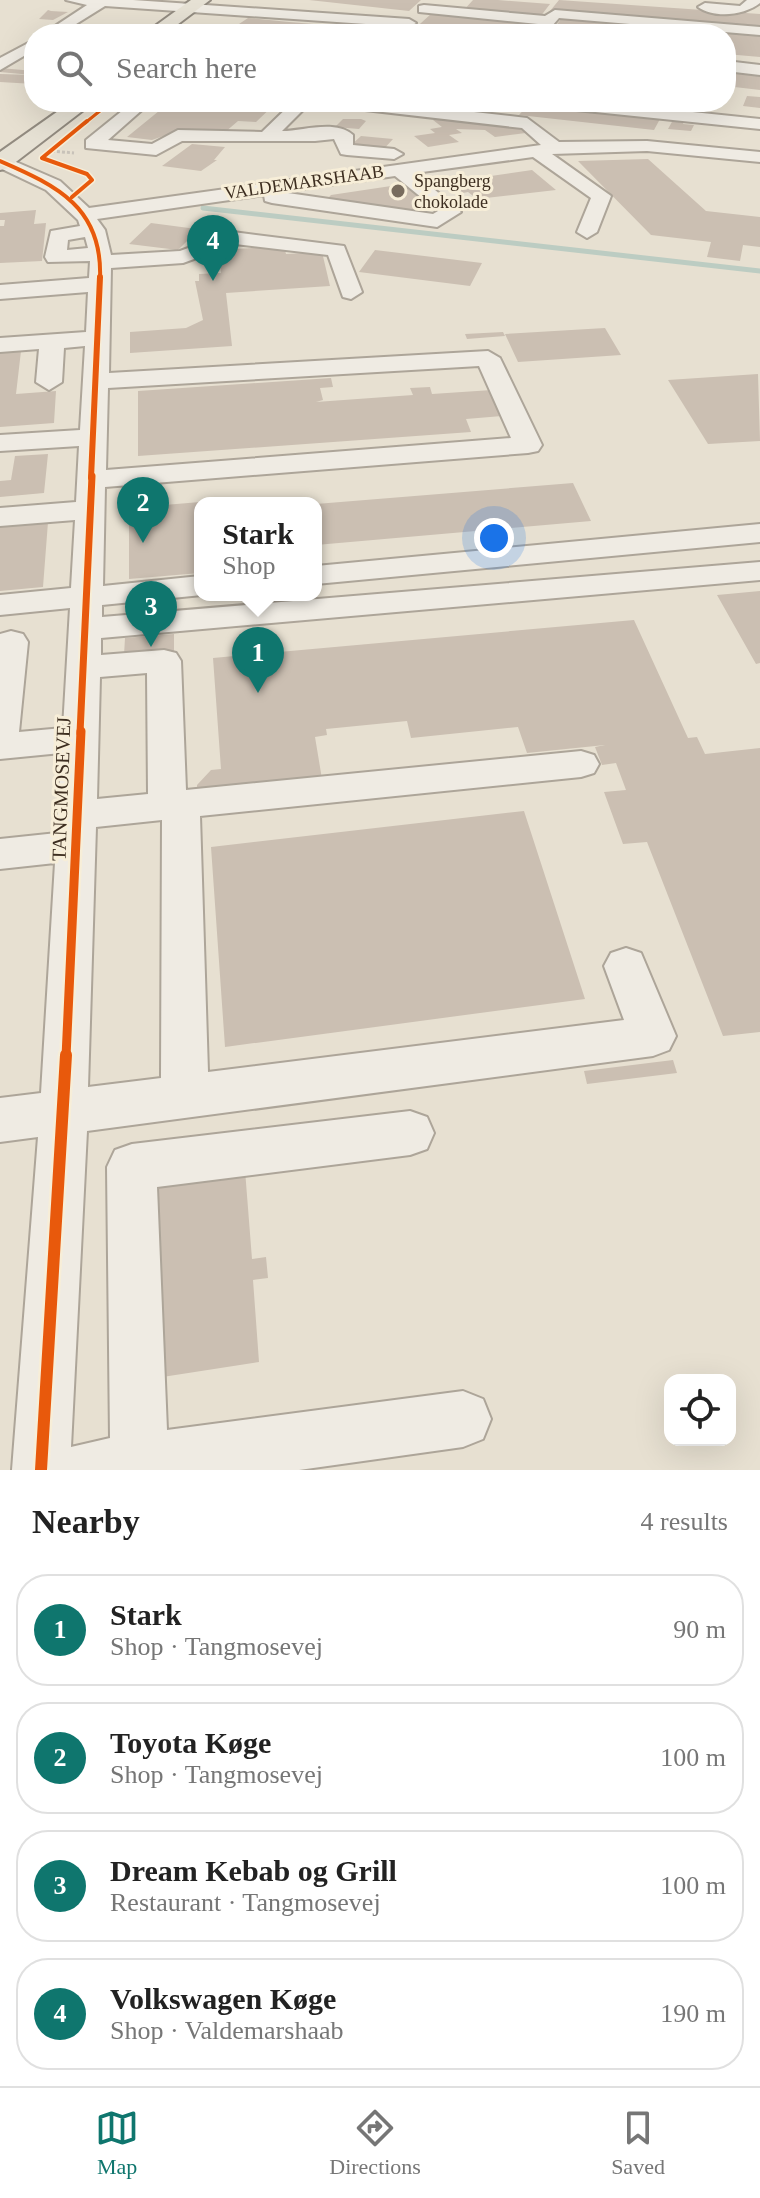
<!DOCTYPE html>
<html lang="en">
<head>
<meta charset="utf-8">
<style>
	body { margin:0; font-family:Georgia,serif; background:#f6f6f6; color:#222 }
	.controls { position:absolute; right:24px; bottom:24px; display:grid; overflow:hidden; border-radius:16px; box-shadow:0 8px 32px #0002 }
	.controls button { width:72px; height:72px; display:grid; place-items:center; padding:0; border:0; border-bottom:2px solid #e0e0e0; background:#fff; color:#222; font:40px sans-serif }
	.you { position:absolute; left:494px; top:538px; width:28px; height:28px; margin:-20px; border:6px solid #fff; border-radius:50%; background:#1a73e8; box-shadow:0 0 0 12px #1a73e833 }
	.badge { display:grid; place-items:center; width:52px; height:52px; border-radius:50%; background:#0f766e; color:#fff; font-size:26px; font-weight:700 }
	.pin { position:absolute; translate:-50% -66px; filter:drop-shadow(0 2px 4px #0008) }
	.pin::after { content:''; position:absolute; top:42px; width:28px; height:24px; background:inherit; clip-path:polygon(0 0,100% 0,50% 100%) }
	.popup { position:absolute; left:194px; top:497px; width:128px; height:104px; box-sizing:border-box; display:grid; place-content:center; border-radius:16px; background:#fff; filter:drop-shadow(0 2px 6px #0005); font-size:26px; white-space:nowrap; color:#767676 }
	.popup b { font-size:30px; color:#222 }
	.popup::after { content:''; position:absolute; left:50%; top:100%; margin-left:-16px; border:16px solid transparent; border-top-color:#fff }
	.list { margin:0; padding:0; list-style:none }
	h2 { display:flex; justify-content:space-between; align-items:center; height:104px; margin:0; padding:0 32px; font-size:34px }
	h2 small { font-size:26px; font-weight:400; color:#767676 }
	.list li { display:grid; grid-template-columns:52px 1fr auto; gap:24px; align-items:center; box-sizing:border-box; height:112px; margin:0 16px 16px; padding:0 16px; border:2px solid #e0e0e0; border-radius:32px }
	.list b { display:block; font-size:30px; white-space:nowrap }
	.list p { margin:0; font-size:26px; white-space:nowrap; color:#767676 }
	.list em { font-size:26px; font-style:normal; color:#767676 }
	.icon { flex:none; width:44px; height:44px; fill:none; stroke:currentColor; stroke-width:2; stroke-linecap:round; stroke-linejoin:round }
	.map { position:relative; flex:none; width:760px; height:1470px; overflow:hidden }
	.search { position:absolute; background:#fff; box-shadow:0 8px 32px #0002; left:24px; right:24px; top:24px; height:88px; display:flex; align-items:center; gap:20px; box-sizing:border-box; padding:0 28px; border-radius:32px; color:#767676; font-size:30px }
	.sheet { height:616px; background:#fff }
	nav { display:flex; justify-content:space-around; align-items:center; box-sizing:border-box; height:112px; border-top:2px solid #e0e0e0; background:#fff; font-size:22px; color:#767676 }
	nav a { display:grid; justify-items:center; gap:4px }
	nav .on { color:#0f766e }
	.map>svg:first-child { display:block }
	.lines { fill:none; stroke-linecap:round; stroke-linejoin:round }
	.stream { stroke:#bcccc2; stroke-width:5 }
	.building { fill:#cbbfb2 }
	.minor-casing { stroke:#ada599; stroke-width:4 }
	.major-casing { stroke:#928b80; stroke-width:4 }
	.path { stroke:#c8c2b9; stroke-width:3; stroke-dasharray:3 2; stroke-linecap:butt }
	.minor { fill:#efebe3; fill-rule:evenodd }
	.major { fill:#e6e1d4; fill-rule:evenodd }
	.cycleway-far5-casing { stroke:#f7eed8; stroke-width:5 }
	.cycleway-far4-casing { stroke:#f7eed8; stroke-width:7 }
	.cycleway-far3-casing { stroke:#f7eed8; stroke-width:9 }
	.cycleway-far2-casing { stroke:#f7eed8; stroke-width:11 }
	.cycleway-far1-casing { stroke:#f7eed8; stroke-width:14 }
	.cycleway-casing { stroke:#f7eed8; stroke-width:17 }
	.cycleway-far5 { stroke:#e8590c; stroke-width:3 }
	.cycleway-far4 { stroke:#e8590c; stroke-width:4 }
	.cycleway-far3 { stroke:#e8590c; stroke-width:6 }
	.cycleway-far2 { stroke:#e8590c; stroke-width:7 }
	.cycleway-far1 { stroke:#e8590c; stroke-width:9 }
	.cycleway { stroke:#e8590c; stroke-width:12 }
	.poi-dot { fill:#786c5e; stroke:#f7eed8; stroke-width:3 }
	.labels { text-anchor:middle; dominant-baseline:central; stroke-width:6; stroke-linejoin:round; paint-order:stroke }
	.far-poi-label { font-size:18px; fill:#3d2e20; stroke:#f7eed8; text-anchor:start }
	.far-street-label { font-size:18px; fill:#3d2e20; stroke:#f7eed8 }
	.street-label { font-size:20px; fill:#3d2e20; stroke:#f7eed8 }
</style>
</head>
<body>
<div class="map">
<svg width="760" height="1470" viewBox="0 0 760 1470">
	<rect width="100%" height="100%" fill="#e7e0d1"/>
	<g class="lines">
		<path class="stream" d="M203,208L760,271"/>
	</g>
	<path class="building" d="M309,0H421L409,11Z
		M473,0H498L550,4L540,17L463,11Z
		M559,0L760,14V29L550,11Z
		M48,10L51,11L68,12L53,20L39,19Z
		M432,13L533,22L527,29L499,27L492,34L410,33Z
		M248,18L289,22L387,30L382,34H224Z
		M562,18L696,28L719,34H549Z
		M726,32L760,35V57L726,54Z
		M0,68L34,71V84L0,82V74L32,75L0,72Z
		M726,70L760,73V90L726,86Z
		M747,96L760,97V108L743,106Z
		M170,102H277L256,122L238,121L224,133L183,129L152,140L127,137Z
		M420,102H495L488,111Z
		M528,105L660,119L654,130L519,115Z
		M463,116L472,123H511L526,133L495,137L485,130L456,129L462,133L449,135L459,142L428,147L414,136L435,133L430,129L442,127L433,120Z
		M343,119H361L366,121L359,129L335,127Z
		M673,120L684,121L683,124L694,125L691,131L668,129Z
		M361,136L393,139L382,151L349,147Z
		M192,144L225,147L214,160H217L201,171L162,166Z
		M648,159L706,211L760,217V247L743,245L740,261L707,257L711,242L651,235L578,161Z
		M532,170L556,190L477,199L468,192L463,193L459,189L464,188L456,181Z
		M411,183L440,209L421,212L325,201L331,195Z
		M36,210L34,224L46,223L42,261L0,263V226H4L5,220H0V213Z
		M151,223L189,228L209,231L201,239L190,238L178,250L129,244Z
		M284,246L286,254L322,252L330,286L226,293L232,346L130,353V332L186,328L203,320L195,281H199V274L221,273L219,250Z
		M375,250L482,263L470,286L359,272Z
		M605,328L621,355L518,362L505,334Z
		M503,332L505,336L467,339L465,334Z
		M21,351L16,394L56,391L54,423L0,427V352Z
		M758,374L760,441L708,444L668,380Z
		M331,378L333,387L320,388L323,400L316,402L413,395L410,388L430,387L432,394L492,390L502,416L466,419L471,432L138,456V391Z
		M48,454L44,493L0,497V481L11,480L15,456Z
		M573,483L591,521L316,545V504Z
		M200,502V573L129,579V508Z
		M48,522L43,587L0,591V526Z
		M760,591V663L756,664L717,595Z
		M634,620L688,738L697,737L705,754L760,748V1032L723,1036L647,842L623,844L604,792L626,790L616,763L602,765L595,747L605,745L527,753L518,727L411,738L407,721L326,729L327,735L315,737L322,779L197,792V785L211,770L221,769L213,658Z
		M174,634V651L124,655L125,638Z
		M524,811L585,999L225,1047L211,847Z
		M673,1060L677,1073L587,1084L584,1071Z
		M245,1170L252,1259L266,1257L268,1278L253,1280L259,1362L156,1378L154,1183Z"/>
	<g class="lines">
		<defs>
			<path id="minor" d="M66,0H133L409,19L416,23L409,27L105,6L60,34H43L87,5Z
				M747,0H760V3C745,15 715,19 698,7L705,3L740,6Z
				M424,5L545,16L555,10L760,27V35L559,18L545,34H530L538,24L419,12V6Z
				M34,40V50L0,70V58Z
				M726,61L760,65V75L726,71Z
				M133,102H151L108,140L152,144L178,130L262,132L293,102H311L282,131C303,131 335,119 353,135V145L394,149L403,154L394,159L347,155L341,154L334,139L315,141H182L156,155L86,148V140Z
				M331,102H384L527,118L559,142L647,141L760,152V162L647,151L552,154L611,196L597,232L587,238L577,232L591,198L533,157L415,173L461,212L437,227L272,203L265,201L264,195L97,219L105,230L111,255L180,251L233,232L344,246L362,292L351,299L343,297L328,255L235,244L183,263L111,268L109,373L488,351L500,358L542,445L538,451L528,453L105,487L103,586L200,576L202,595L102,605V617L760,562V580L101,638V655L164,650L176,653L181,661L186,790L581,751L594,755L599,764L594,773L581,777L200,816L208,1072L624,1020L604,966L611,953L626,948L641,953L676,1036L669,1050L653,1056L87,1131L71,1447L110,1438L107,1167L115,1150L132,1144L410,1111L427,1117L434,1133L427,1149L410,1155L157,1187L167,1430L463,1391L483,1399L491,1419L483,1439L463,1447L299,1470H12L38,1137L0,1142V1098L41,1093L55,863L0,869V839L57,833L61,753L0,759V634L11,631L23,634L28,642L19,732L63,728L70,608L0,615V595L71,588L75,520L0,526V508L76,502L79,446L0,451V435L80,430L85,346L64,348L62,382L49,390L36,382L39,349L0,352V338L86,332L88,292L0,299V285L89,278L90,261L48,262L45,257L51,231L80,226L78,220L46,190L0,168V155L60,181L89,208L541,145L522,128L339,107ZM395,176L438,211L433,214L281,192ZM85,237L88,248L67,250L68,240ZM479,366L511,438L106,470L108,388ZM147,673L148,794L97,799L100,677ZM162,820L161,1078L88,1087L96,827Z
				M539,102H596L760,119V129L547,107Z
				M760,524V542L316,584V566Z"/>
			<path id="major" d="M191,0H210L165,34H144Z
				M71,102H94L8,168L0,170V152Z"/>
		</defs>
		<use href="#minor" class="minor-casing"/>
		<use href="#major" class="major-casing"/>
		<path class="path" d="M52,151L74,153"/>
		<use href="#minor" class="minor"/>
		<use href="#major" class="major"/>
		<defs>
			<path id="cycleway-far5" d="M85,123L111,102"/>
			<path id="cycleway-far4" d="M0,161C58,186 103,208 100,279
				M72,197L92,180L87,174L42,158L87,121"/>
			<path id="cycleway-far3" d="M91,478L100,277"/>
			<path id="cycleway-far2" d="M80,733L92,476"/>
			<path id="cycleway-far1" d="M66,1057L81,731"/>
			<path id="cycleway" d="M41,1470L66,1055"/>
		</defs>
		<use href="#cycleway-far5" class="cycleway-far5-casing"/>
		<use href="#cycleway-far4" class="cycleway-far4-casing"/>
		<use href="#cycleway-far3" class="cycleway-far3-casing"/>
		<use href="#cycleway-far2" class="cycleway-far2-casing"/>
		<use href="#cycleway-far1" class="cycleway-far1-casing"/>
		<use href="#cycleway" class="cycleway-casing"/>
		<use href="#cycleway-far5" class="cycleway-far5"/>
		<use href="#cycleway-far4" class="cycleway-far4"/>
		<use href="#cycleway-far3" class="cycleway-far3"/>
		<use href="#cycleway-far2" class="cycleway-far2"/>
		<use href="#cycleway-far1" class="cycleway-far1"/>
		<use href="#cycleway" class="cycleway"/>
	</g>
	<circle class="poi-dot" cx="398" cy="191" r="8"/>
	<g class="labels">
		<g class="far-poi-label">
			<text x="414" y="181">Spangberg<tspan x="414" dy="21">chokolade</tspan></text>
		</g>
		<g class="far-street-label">
			<text transform="translate(304 182) rotate(-8)">VALDEMARSHAAB</text>
		</g>
		<g class="street-label">
			<text transform="translate(61 789) rotate(-88)">TANGMOSEVEJ</text>
		</g>
	</g>
</svg>
<div class="controls">
<button><svg class="icon" aria-label="locate" viewBox="0 0 24 24"><circle cx="12" cy="12" r="6"/><path d="M12 2v4M12 18v4M2 12h4M18 12h4"/></svg></button>
</div>
<div class="you"></div>
<div class="pin badge" style="left:258px;top:693px">1</div>
<div class="popup"><b>Stark</b>Shop</div>
<div class="pin badge" style="left:143px;top:543px">2</div>
<div class="pin badge" style="left:151px;top:647px">3</div>
<div class="pin badge" style="left:213px;top:281px">4</div>
<div class="search"><svg class="icon" aria-label="search" viewBox="0 0 24 24"><circle cx="10" cy="10" r="6"/><path d="M15 15l6 6"/></svg>Search here</div>
</div>
<section class="sheet">
<h2>Nearby<small>4 results</small></h2>
<ul class="list">
<li><span class="badge">1</span><div><b>Stark</b><p>Shop · Tangmosevej</p></div><em>90 m</em></li>
<li><span class="badge">2</span><div><b>Toyota Køge</b><p>Shop · Tangmosevej</p></div><em>100 m</em></li>
<li><span class="badge">3</span><div><b>Dream Kebab og Grill</b><p>Restaurant · Tangmosevej</p></div><em>100 m</em></li>
<li><span class="badge">4</span><div><b>Volkswagen Køge</b><p>Shop · Valdemarshaab</p></div><em>190 m</em></li>
</ul>
</section>
<nav>
<a class="on"><svg class="icon" aria-label="map" viewBox="0 0 24 24"><path d="M3 6l6-2 6 2 6-2v14l-6 2-6-2-6 2zM9 4v14M15 6v14"/></svg>Map</a>
<a><svg class="icon" aria-label="directions" viewBox="0 0 24 24"><path d="M12 3l9 9-9 9-9-9zM9 14v-3h6M13 9l2 2-2 2"/></svg>Directions</a>
<a><svg class="icon" aria-label="saved" viewBox="0 0 24 24"><path d="M7 4h10v16l-5-4-5 4z"/></svg>Saved</a>
</nav>
</body>
</html>
